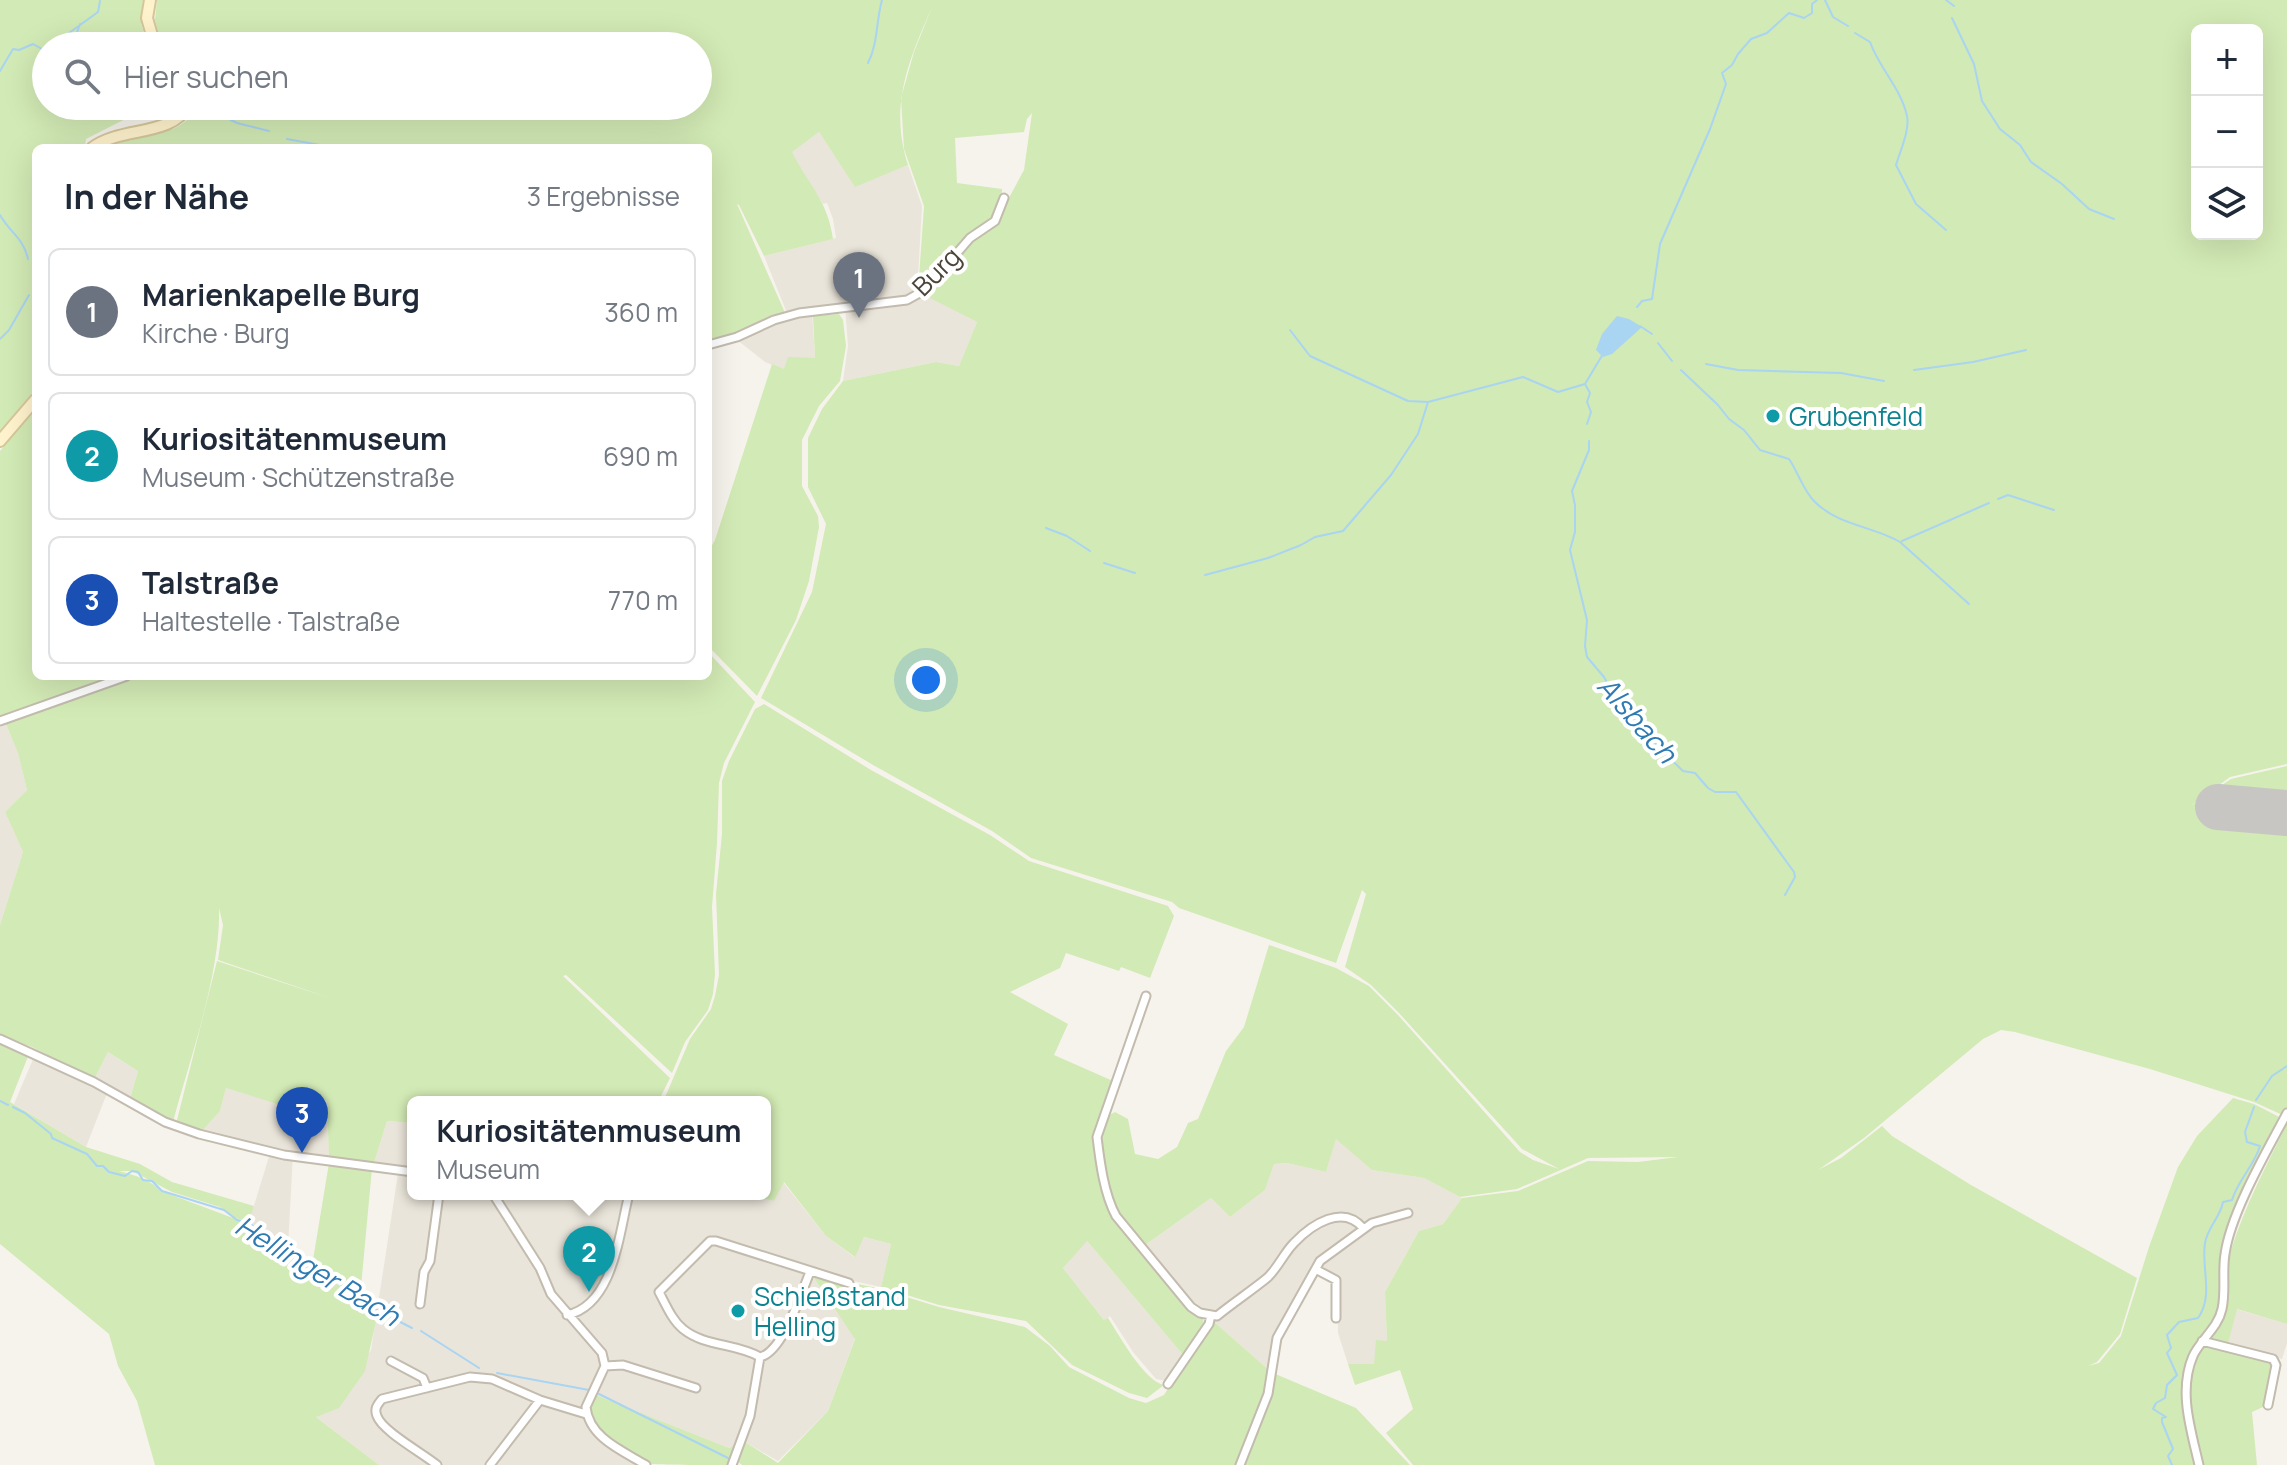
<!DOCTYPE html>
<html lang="de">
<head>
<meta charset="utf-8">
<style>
	body { margin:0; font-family:Manrope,sans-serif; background:#f6f6f7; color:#1f2937 }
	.controls { position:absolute; right:24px; top:24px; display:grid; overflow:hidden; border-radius:12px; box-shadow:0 8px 32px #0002 }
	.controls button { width:72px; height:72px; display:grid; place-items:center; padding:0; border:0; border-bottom:2px solid #e0e1e3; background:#fff; color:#1f2937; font:40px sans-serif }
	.you { position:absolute; left:926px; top:680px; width:28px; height:28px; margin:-20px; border:6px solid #fff; border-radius:50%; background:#1a73e8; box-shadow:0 0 0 12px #1a73e833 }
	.badge { display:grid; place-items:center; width:52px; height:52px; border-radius:50%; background:#fc3f1d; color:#fff; font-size:26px; font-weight:700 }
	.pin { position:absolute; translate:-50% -66px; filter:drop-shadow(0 2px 4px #0008) }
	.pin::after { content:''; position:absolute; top:42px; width:28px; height:24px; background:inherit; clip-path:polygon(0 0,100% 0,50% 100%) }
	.popup { position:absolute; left:407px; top:1096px; width:364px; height:104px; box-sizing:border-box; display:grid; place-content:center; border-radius:12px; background:#fff; filter:drop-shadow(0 2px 6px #0005); font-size:26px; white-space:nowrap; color:#747a83 }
	.popup b { font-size:30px; color:#1f2937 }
	.popup::after { content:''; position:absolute; left:50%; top:100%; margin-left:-16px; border:16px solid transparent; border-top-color:#fff }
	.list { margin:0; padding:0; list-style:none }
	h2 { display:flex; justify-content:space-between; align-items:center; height:104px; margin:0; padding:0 32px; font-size:34px }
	h2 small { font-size:26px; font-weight:400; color:#747a83 }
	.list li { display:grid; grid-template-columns:52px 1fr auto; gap:24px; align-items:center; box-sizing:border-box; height:128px; margin:0 16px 16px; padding:0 16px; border:2px solid #e0e1e3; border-radius:12px }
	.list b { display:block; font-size:30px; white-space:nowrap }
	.list p { margin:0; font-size:26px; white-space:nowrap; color:#747a83 }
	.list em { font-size:26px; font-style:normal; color:#747a83 }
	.icon { flex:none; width:44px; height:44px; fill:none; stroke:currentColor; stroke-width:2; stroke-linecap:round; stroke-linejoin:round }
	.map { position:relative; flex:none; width:2287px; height:1465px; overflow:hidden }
	.search { position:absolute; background:#fff; box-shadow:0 8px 32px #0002; left:32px; top:32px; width:680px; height:88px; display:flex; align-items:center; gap:20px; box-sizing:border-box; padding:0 28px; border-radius:44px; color:#747a83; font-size:30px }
	.panel { position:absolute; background:#fff; box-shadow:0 8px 32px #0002; left:32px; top:144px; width:680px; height:536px; border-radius:12px }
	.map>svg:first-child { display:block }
	.residential { fill:#eae5da }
	.green { fill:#d2eab5; fill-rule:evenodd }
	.water { fill:#a9d4f2 }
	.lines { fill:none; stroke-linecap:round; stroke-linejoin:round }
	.stream { stroke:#a9d4f2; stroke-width:2 }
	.runway { stroke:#c8c6c3; stroke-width:46 }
	.street-casing { stroke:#c2bbae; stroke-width:11 }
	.secondary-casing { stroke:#d6c79b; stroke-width:14 }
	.street { stroke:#fff; stroke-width:7 }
	.secondary { stroke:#fff3cd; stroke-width:10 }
	.culture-dot { fill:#0f9aa8; stroke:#fff; stroke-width:3 }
	.labels { text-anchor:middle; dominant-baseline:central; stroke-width:8; stroke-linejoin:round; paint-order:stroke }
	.street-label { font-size:26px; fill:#4b4439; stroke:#fff }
	.culture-label { font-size:26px; fill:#0d838f; stroke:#fff; text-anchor:start }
	.water-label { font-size:28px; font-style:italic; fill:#2e7ab2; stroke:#fff }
</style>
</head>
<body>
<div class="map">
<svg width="2287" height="1465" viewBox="0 0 2287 1465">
	<rect width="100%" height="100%" fill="#f6f3ec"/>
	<path class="residential" d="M819,132L855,186L908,165L922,206L917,295L926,291L929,297L977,322L959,366L936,362L843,381L848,346L845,306L812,310L815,358L785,370L765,362L736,339L789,318L764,256L836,238L833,219L827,203L823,204L791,152Z
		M6,725L18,752L27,790L5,812L23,852L0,925V727Z
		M108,1052L138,1071L130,1099L109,1088L86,1147L14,1104L34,1057L93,1082Z
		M226,1088L287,1106L289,1091L328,1101L329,1157L293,1153L288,1248L249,1222L271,1150L202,1131L220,1111Z
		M387,1121L413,1123V1194H743L774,1201L783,1182L826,1236L854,1257L864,1237L891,1244L881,1287L813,1272L812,1275L855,1338L828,1411L778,1461L745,1442L729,1448L590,1393L642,1465H379L315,1416L339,1407L371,1350L399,1167L374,1163Z
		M1336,1138L1372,1170L1424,1178L1462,1198L1443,1224L1419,1231L1385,1292L1387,1341L1374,1364H1348L1338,1333L1337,1280L1316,1269L1282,1324L1270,1371L1212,1320L1192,1306L1141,1248L1211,1198L1230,1217L1265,1190L1274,1164L1287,1163L1326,1172Z
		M1086,1240L1184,1356L1167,1381L1156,1379L1133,1352L1110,1316L1105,1321L1063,1268Z
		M2236,1309L2287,1324V1343L2282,1359L2228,1344Z"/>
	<path class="green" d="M0,0H143L141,23L147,46H46V106H179L175,113L158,119L143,110L86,139L85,148H36V388L0,433Z
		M157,0H2287V764L2230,777L2189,807L2231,779L2287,766V1117L2254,1102L2150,1069L2015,1032L2001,1030L1983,1039L1864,1138L1818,1170L1841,1158L1882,1126L1892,1136L1971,1185L2137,1278L2120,1334L2097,1362L2088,1366L2099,1363L2121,1336L2149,1247L2178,1167L2197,1136L2233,1098L2254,1104L2285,1120L2221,1256L2219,1310L2214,1323L2195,1347L2185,1381L2196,1465H1413L1386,1433L1413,1409L1400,1370L1355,1385L1348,1364H1374L1376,1340L1387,1341L1385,1292L1419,1231L1443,1224L1462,1198L1518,1191L1588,1161L1638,1162L1678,1157L1588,1158L1517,1189L1460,1197L1424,1178L1372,1170L1336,1139L1326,1172L1287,1163L1274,1164L1265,1190L1230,1217L1211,1198L1141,1248L1111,1205L1099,1138L1106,1117L1115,1112L1128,1119L1135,1154L1158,1159L1177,1147L1188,1123L1198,1119L1226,1051L1244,1027L1269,945L1336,968L1369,986L1398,1015L1520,1152L1533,1160L1559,1169L1522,1149L1399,1013L1371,985L1345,967L1366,894L1362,890L1336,963L1179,908L1172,902L1031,858L992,831L873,765L761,698L812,592L826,524L808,487V438L822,409L843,381L936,362L959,366L977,322L928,297L926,291L959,250L996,222L1024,170L1032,113L1027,119L1024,132L955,138L957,183L1002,189V205L994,221L970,237L918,292L924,206L904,149L901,98L914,52L932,7C908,62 889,106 908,165L855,187L819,132L792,152C809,185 828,201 833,239L764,256L739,205L737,204L786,315L736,335L708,343V148H102C124,137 147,137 170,130C183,126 190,115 203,111L202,106H698V46H162L155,20ZM2197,30H2257V234H2197Z
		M839,314L843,320L846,346L840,381L819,406L802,440V486L818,516L819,527L809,581L796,620L757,696L708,646V552L715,540L772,364L784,369L788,357L815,358L813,316Z
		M36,408V676H118L0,718V451Z
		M708,652L755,702L724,763L719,783L717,843L712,907L715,974L713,994L708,1010L685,1042L672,1073L566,975L563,976L670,1078L658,1102H413V1123L387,1121L374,1163L329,1157L327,1101L289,1091L287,1107L226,1088L220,1111L202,1131L176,1124L217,961L336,1000L218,960L223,925L219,908C221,973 190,1058 173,1122L130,1099L138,1071L108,1052L94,1080L32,1047L0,1035V925L23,852L5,812L27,790L18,753L5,722L134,676H708Z
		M764,704L871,770L990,835L1029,861L1168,906L1174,916L1150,978L1121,967L1119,971L1066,953L1060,968L1010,992L1068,1024L1054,1055L1113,1081L1096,1136L1109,1206L1203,1319L1204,1326L1184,1356L1087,1241L1063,1268L1104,1320L1108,1318C1119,1335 1144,1381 1164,1385L1147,1398L1129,1393L1072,1365L1026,1321L939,1305L881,1287L891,1244L864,1237L855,1257L826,1236L784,1182L774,1201L743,1194H765V1102H663L690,1039L711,1009L715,996L719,975L716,894L722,834V781L729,761L755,709Z
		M0,1042L29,1054L10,1102L86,1147L140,1164L172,1182L254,1206L249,1222L235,1218L220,1207L172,1192L132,1171H119C134,1175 150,1179 161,1191L249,1224L378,1312L365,1371L339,1408L316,1417L379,1465H155L137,1401L118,1366L109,1334L0,1244Z
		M2287,1124V1324L2237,1309L2228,1344L2210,1339C2238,1303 2219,1287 2231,1250C2245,1206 2266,1166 2287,1124Z
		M329,1163L372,1168L360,1298L312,1266Z
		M812,1275L877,1288L939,1307L1025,1327L1050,1346L1069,1367L1129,1398L1146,1403L1164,1395L1212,1320L1270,1371L1267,1393L1238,1465H742L737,1461L745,1442L778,1463L828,1411L855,1339Z
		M2203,1344L2272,1360L2274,1365L2263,1407L2252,1412L2257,1465H2201C2193,1426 2179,1379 2203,1344Z
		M1273,1373L1356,1408L1410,1465H1241Z
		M593,1394L729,1448L736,1445L729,1465C711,1465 667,1465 652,1464C628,1456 600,1435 588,1413Z"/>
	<path class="water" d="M1617,316L1629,319L1642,327L1612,354L1603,357L1596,350L1602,334Z"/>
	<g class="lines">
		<path class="stream" d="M1825,0L1833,17L1848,26
			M1946,0L1954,6
			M1952,18L1974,64L1982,101L2000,129L2020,145L2031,162L2062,184L2089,209L2114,219
			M1855,33L1870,42C1879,68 1901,88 1907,116C1910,130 1900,151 1896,165L1916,204L1946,230
			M75,38L80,24
			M51,46L98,12L100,1
			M868,63C878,44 876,21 882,0
			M0,71L13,49L19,50L33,44L42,49L46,48
			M203,106L237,123L269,131
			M287,139L336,148
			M0,215C10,233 23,237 28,259
			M1637,307L1642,301L1652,299L1660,244L1710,129L1726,84L1722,73L1732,65L1738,54L1751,39L1767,33L1789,13L1804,18L1812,13V4L1817,0
			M1640,326L1652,334
			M1290,330L1310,356L1408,401L1428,402
			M0,339L9,330L29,295
			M1658,343L1672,361
			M1706,364L1738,370L1841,373L1884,381
			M1681,370L1718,405L1729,419L1744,430L1760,450L1789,459C1798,472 1804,492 1815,502C1839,526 1873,526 1900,542L1969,604
			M1914,370L1973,362L2026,350
			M1587,424L1591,412L1587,402L1590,393L1585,384L1603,354
			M1589,441V450L1572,491L1575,505V532L1570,550L1587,620L1585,646L1587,657L1604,677L1615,697L1645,725L1656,745L1683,771L1695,773L1708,788L1715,792H1736L1794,872L1795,877L1785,895
			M1998,499L2008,495L2054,510
			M1046,528L1067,536L1090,551
			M1902,541L1989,503
			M1104,563L1135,573
			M1205,575L1268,558L1301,545L1315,537L1343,531L1391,475L1418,434L1428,402L1523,377L1558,392L1585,384
			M2256,1100L2272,1076L2287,1066
			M0,1101L8,1105
			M13,1107L25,1113L51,1134L52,1138L87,1154L97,1166H103L109,1172L125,1176L132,1171L138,1172L143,1180L152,1181L162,1191L224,1210L237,1220L250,1223L263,1237L273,1239L299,1255L318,1272L343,1286L367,1305L412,1328
			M421,1331L479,1368
			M497,1373L589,1390
			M599,1394L730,1459
			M2172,1465L2168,1456L2173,1449L2162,1422V1418L2166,1417L2153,1409L2156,1403L2165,1398L2167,1385L2177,1375L2167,1353L2171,1348L2167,1335L2179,1322L2198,1318C2214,1296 2201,1268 2205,1243C2208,1226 2220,1218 2223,1202L2232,1200C2238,1180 2254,1166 2260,1146L2247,1142L2245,1132L2254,1107"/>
		<path class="runway" d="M2218,807L2287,813"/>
		<defs>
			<path id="street" d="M708,345L737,337L774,320L799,313L907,300L925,290L970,238L995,221L1004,198
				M0,721L127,676
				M1146,996L1097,1137C1100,1162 1104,1194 1116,1216L1191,1307L1200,1313L1217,1316C1233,1303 1251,1291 1267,1278C1278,1268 1284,1253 1294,1243C1312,1224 1343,1204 1363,1228
				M0,1039L94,1082L165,1122L199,1134L284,1155L413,1172
				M493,1194L540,1268L551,1294L602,1353L605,1366L586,1407C589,1438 623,1451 646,1465
				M1317,1270L1336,1280V1318
				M420,1304L424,1272L430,1261L439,1194
				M567,1315C614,1305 619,1233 629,1194
				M2202,1341L2273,1359L2276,1365L2268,1405
				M760,1357C736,1343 705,1347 683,1329C672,1320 666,1305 659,1292L710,1241H716L849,1283
				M760,1357C783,1352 801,1293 810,1272
				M391,1361L423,1378L427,1388
				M605,1366L623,1365L696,1388
				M1168,1384L1209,1324L1211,1315
				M437,1465C424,1454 382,1431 377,1416C374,1409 377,1405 382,1399L470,1377L492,1379L540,1400L586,1414
				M490,1465L540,1400
				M732,1465L750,1416L760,1357
				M1240,1465L1268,1394L1277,1338L1320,1261L1372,1223L1408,1213
				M2199,1465C2191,1430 2178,1391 2193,1356C2201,1339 2218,1328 2222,1309C2226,1291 2222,1272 2225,1254C2231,1212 2267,1151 2287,1113"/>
			<path id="secondary" d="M150,0L147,18L155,46
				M92,148C121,126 171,137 188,106
				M0,441L36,399"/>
		</defs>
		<use href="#street" class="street-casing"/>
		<use href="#secondary" class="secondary-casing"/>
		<use href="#street" class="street"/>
		<use href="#secondary" class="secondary"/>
	</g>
	<g class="culture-dot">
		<circle cx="1773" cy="416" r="8"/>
		<circle cx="738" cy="1311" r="8"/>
	</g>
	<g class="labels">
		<g class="street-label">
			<text transform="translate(936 271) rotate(-45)">Burg</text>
		</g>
		<g class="culture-label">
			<text x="1789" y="416">Grubenfeld</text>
			<text x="754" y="1296">Schießstand<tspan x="754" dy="30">Helling</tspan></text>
		</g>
		<g class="water-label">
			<text transform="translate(1638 719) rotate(49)">Alsbach</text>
			<text transform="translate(318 1270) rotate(31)">Hellinger Bach</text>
		</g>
	</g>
</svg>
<div class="controls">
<button>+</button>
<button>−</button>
<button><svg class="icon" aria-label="layers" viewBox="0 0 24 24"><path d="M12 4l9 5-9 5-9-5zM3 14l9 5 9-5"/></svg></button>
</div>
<div class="you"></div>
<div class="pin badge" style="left:859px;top:318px;background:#6b7280">1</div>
<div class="pin badge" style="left:589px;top:1292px;background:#0f9aa8">2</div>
<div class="popup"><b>Kuriositätenmuseum</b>Museum</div>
<div class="pin badge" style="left:302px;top:1153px;background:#1a4fb4">3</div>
<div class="search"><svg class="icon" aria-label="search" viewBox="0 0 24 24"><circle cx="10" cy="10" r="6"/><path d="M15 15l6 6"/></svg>Hier suchen</div>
<section class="panel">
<h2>In der Nähe<small>3 Ergebnisse</small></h2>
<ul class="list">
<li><span class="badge" style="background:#6b7280">1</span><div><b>Marienkapelle Burg</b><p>Kirche · Burg</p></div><em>360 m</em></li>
<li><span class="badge" style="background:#0f9aa8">2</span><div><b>Kuriositätenmuseum</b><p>Museum · Schützenstraße</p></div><em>690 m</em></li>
<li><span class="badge" style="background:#1a4fb4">3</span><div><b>Talstraße</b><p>Haltestelle · Talstraße</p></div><em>770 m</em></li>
</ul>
</section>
</div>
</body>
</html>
